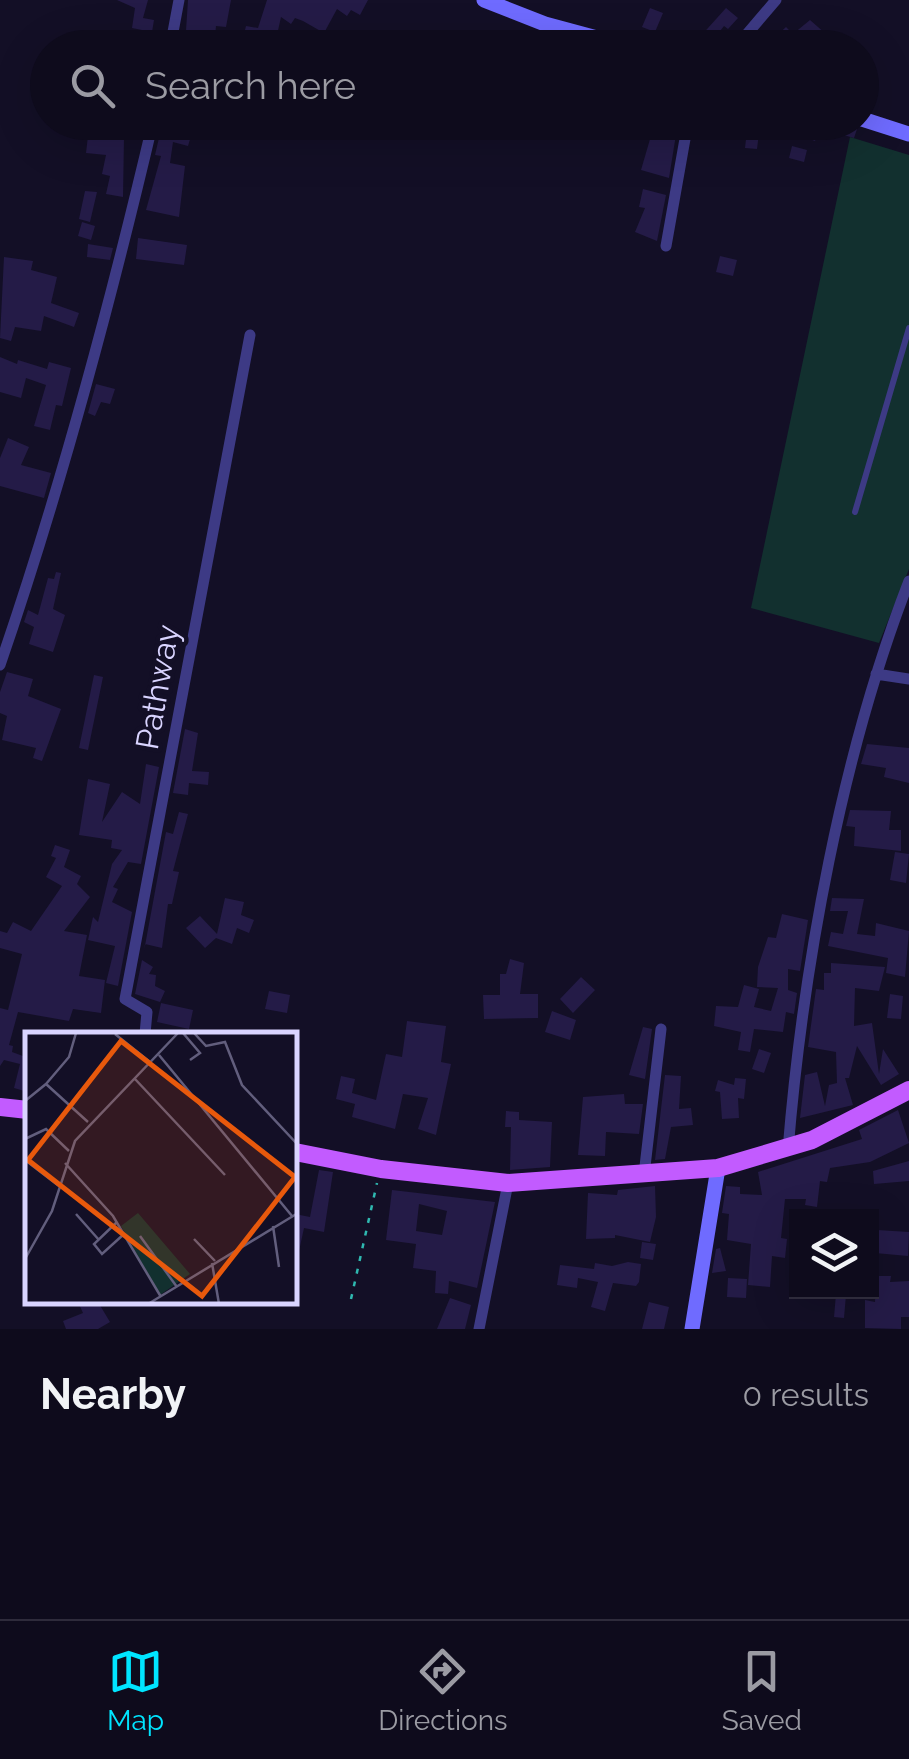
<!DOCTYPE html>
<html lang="en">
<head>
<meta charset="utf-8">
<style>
	body { margin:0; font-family:Raleway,sans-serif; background:#1c1929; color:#f1f3f6 }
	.controls { position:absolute; right:30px; bottom:30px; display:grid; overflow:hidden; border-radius:0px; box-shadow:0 10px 40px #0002 }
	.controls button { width:90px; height:90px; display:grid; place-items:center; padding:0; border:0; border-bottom:2px solid #2e2b3b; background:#0e0b1c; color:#f1f3f6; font:50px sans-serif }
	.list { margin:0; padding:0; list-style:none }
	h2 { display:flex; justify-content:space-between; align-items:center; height:130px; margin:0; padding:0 40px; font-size:42px }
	h2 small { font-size:32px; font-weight:400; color:#9b9ba3 }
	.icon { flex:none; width:55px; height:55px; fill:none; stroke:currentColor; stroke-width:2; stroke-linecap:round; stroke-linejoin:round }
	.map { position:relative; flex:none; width:909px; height:1329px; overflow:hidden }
	.search { position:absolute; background:#0e0b1c; box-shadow:0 10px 40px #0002; left:30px; right:30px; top:30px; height:110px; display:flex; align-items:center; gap:25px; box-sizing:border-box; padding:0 35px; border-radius:55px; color:#9b9ba3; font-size:38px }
	.sheet { height:290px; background:#0e0b1c }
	nav { display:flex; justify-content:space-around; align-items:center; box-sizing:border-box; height:140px; border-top:2px solid #2e2b3b; background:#0e0b1c; font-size:28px; color:#9b9ba3 }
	nav a { display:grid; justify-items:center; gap:5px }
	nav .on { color:#00e5ff }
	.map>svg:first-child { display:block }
	.green { fill:#12302f }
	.building { fill:#241b47; fill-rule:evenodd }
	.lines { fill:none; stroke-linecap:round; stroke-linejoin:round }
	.path { stroke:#2fb8b0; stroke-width:2.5; stroke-dasharray:5 8; stroke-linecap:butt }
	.lane { stroke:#3d3a85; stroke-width:6 }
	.street { stroke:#3d3a85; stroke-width:11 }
	.secondary { stroke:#6f6bff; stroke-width:15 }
	.primary { stroke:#c25bff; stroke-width:18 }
	.labels { text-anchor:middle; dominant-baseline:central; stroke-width:9; stroke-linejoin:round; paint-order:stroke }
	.street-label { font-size:32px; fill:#d9d4ff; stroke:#130f26 }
	.inset-road { fill:none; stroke:#625e7d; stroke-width:2.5 }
	.view { fill:#e8590c; fill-opacity:0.15; stroke:#e8590c; stroke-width:5 }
	.inset-edge { fill:none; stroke:#d9d4ff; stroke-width:5 }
</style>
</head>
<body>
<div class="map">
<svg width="909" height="1329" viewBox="0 0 909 1329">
	<rect width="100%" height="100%" fill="#130f26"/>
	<path class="green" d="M850,137L909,155V569L879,643L751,608Z"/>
	<path class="building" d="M117,0H148L143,18L154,20L152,32L132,28L135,8Z
		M188,0H231L226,27L216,26L214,48L185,46Z
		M267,0H368L360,15L351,10L347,16L337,9L324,33L303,21L295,18L291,24L281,17L275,44L243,38L246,26L258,28Z
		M650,8L663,13L655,32L642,27Z
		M726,8L738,18L728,29L724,26L707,48H690Z
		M810,20L834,41L828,48L749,46L763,30L773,39L786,27L793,34Z
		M108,122H134L131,138L124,137L123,197L106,194L110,176L102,174L106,155L86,153L88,136L105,138Z
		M181,122L194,126L188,146L173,142L170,163L185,166L179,217L146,210L161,156L155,155L162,125L178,128Z
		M655,122H678L669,178L641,170Z
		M748,122H783L780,137L759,133L757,149L745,148Z
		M810,122H851L857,129L854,138L819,128L815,141L804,137Z
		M792,146L807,150L804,162L789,158Z
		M643,189L666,195L657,241L635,232L645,208L639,207Z
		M85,191L97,192L90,222L79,219Z
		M82,222L95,226L91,240L78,236Z
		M138,238L187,245L184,265L136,259Z
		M88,244L113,248L110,260L87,257Z
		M720,256L737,260L733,276L716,272Z
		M4,257L33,261L31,270L57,277L51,303L79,313L74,327L44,316L41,331L15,327L11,341L0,338Z
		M0,357L17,364L18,360L47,369L49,362L71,368L62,406L56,405L50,430L34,426L46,385L26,378L21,398L0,392Z
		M96,384L115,389L110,404L101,402L95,416L88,413Z
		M8,438L29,447L21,465L51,473L44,498L0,486V458Z
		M56,572L61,573L53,609L65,615L53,652L29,644L34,627L24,622L28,610L38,615L48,578L54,579Z
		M7,672L33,679L28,696L61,709L42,761L33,758L36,748L2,740L7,716L0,713V692Z
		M94,675L103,677L88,750L79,748Z
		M185,729L198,733L192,771L209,772L208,785L189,783L188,795L173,793Z
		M867,744L909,748V783L884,777L886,768L861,764Z
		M146,764L159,767L141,864L128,862L113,887L118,889L112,902L132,912L118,986L106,983L115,946L88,940L93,917L98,922L112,864L122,850L111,848L112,840L79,835L88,779L110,784L102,822L122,792L140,804Z
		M850,810L891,811L889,830H901V851L854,846L855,827L846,826Z
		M179,812L188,814L173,871L179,872L172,904H168L162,948L145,944L144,951L166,832L173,834Z
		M55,845L70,850L64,867L81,876L77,884L90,897L64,931L87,935L79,976L105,980L101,1013L73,1009L69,1021L18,1012L9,1045L13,1046L12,1052L23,1056L28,1048V1092L14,1088L20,1064L4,1060L0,1066V1008L8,1010L22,954L0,948V931L7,933L13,922L31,931L62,886L46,877L56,858L51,856Z
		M895,852L909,854L906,883L890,880Z
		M225,898L244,902L241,915L254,920L249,933L237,928L232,944L216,938L205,948L186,928L200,916L217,934Z
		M832,898L864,899L857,934L875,936L876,923L909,931L905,977L886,973L888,958L828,946L831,932L843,934L848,911H830Z
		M782,914L808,920L800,971L788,969V990L797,993L794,1014L786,1012L783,1032L754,1029L750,1052L738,1050L741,1032L714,1026L716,1006L738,1007L744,985L759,989L754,1007L771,1011L778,988L757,987L758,967L768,937L776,938Z
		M510,959L524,963L520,994H538V1018L484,1019L483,995H500V974H506Z
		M142,960L153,967L149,974L156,975L155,986L165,991L160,1002L135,994Z
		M831,963L885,967L879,991L855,988L854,1026L872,1023L879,1074L883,1049L899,1074L881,1085L857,1046L849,1078H845L853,1105L800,1118L805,1075L817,1072L825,1106L829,1085L837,1083L836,1052L808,1047L816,989L824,990V973H831Z
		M581,977L595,990L573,1013L560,999Z
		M269,991L290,995L287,1013L265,1009Z
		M890,994L903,996L901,1019L887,1018Z
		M161,1003L193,1010L189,1029L157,1022Z
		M552,1011L576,1020L570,1040L545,1032Z
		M407,1021L446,1026L441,1062L451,1064L436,1135L418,1129L428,1098L403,1094L395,1129L352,1117L355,1104L336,1099L341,1076L355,1079L352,1093L376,1100L386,1054L402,1057Z
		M643,1027L652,1029L645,1079L629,1075Z
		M759,1049L771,1053L764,1073L752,1069Z
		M665,1075L681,1076L679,1109L691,1108L693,1125L671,1127L665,1159L655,1160Z
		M735,1078L746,1079L744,1099L738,1098L739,1118L722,1119L720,1092L715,1091L718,1080L734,1085Z
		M624,1094L625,1104H643L639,1134L606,1132L605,1156L578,1155L583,1097Z
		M898,1110L909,1143L870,1162L830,1168L827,1182L820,1181L817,1207L805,1205L806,1199H785L781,1238L787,1239L785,1258L772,1256L770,1287L748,1285L751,1244L727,1240L729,1214L722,1213L726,1186L740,1187V1194L762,1195L758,1172L862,1139L859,1130Z
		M506,1111L519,1112V1120L552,1122L550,1167L510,1170L511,1127H505Z
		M909,1161V1181L874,1184L873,1171Z
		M319,1170L333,1172L324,1232L304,1228L299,1251H295V1214L310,1217Z
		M655,1186L656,1217L650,1242L615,1235V1238L586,1239L588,1193L617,1195L618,1190Z
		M392,1190L495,1202L477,1288L449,1281L448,1294L435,1293L436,1271L413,1268L416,1244L386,1240ZM419,1204L447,1211L442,1235L416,1231Z
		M877,1230L909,1232L908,1256L875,1253Z
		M642,1242L656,1244L653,1260L640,1258Z
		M720,1248L726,1271L712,1273L716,1249Z
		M628,1262L641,1264L639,1282L636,1286L613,1283L605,1311L591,1307L598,1282L578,1278L577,1288L557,1285L560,1265L594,1269L595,1263L612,1266Z
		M876,1276H891L890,1282L909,1281V1317H901V1329L865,1328V1300L875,1302Z
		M728,1278L747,1279L746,1298L727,1297Z
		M836,1294L846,1295L844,1318L834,1317Z
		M450,1298L471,1305L465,1329H437Z
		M78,1302H98L110,1322L98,1329H66L63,1321L83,1313Z
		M649,1302L669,1307L664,1329H642Z"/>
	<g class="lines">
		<path class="path" d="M351,1299L377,1183"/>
		<path class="lane" d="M855,512L909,328"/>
		<path class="street" d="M170,48L179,0
			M735,48L776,0
			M666,246L688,122
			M0,665C61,488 110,305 153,122
			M876,674L909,679
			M145,1034L147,1012L125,999L250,335
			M788,1150C803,966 842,753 909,581
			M644,1175L661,1029
			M479,1329L508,1183"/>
		<path class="secondary" d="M484,0L545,24L634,48
			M862,119L909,134
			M692,1329L718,1168"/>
		<path class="primary" d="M0,1107L28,1110
			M295,1152L381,1169L508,1183L718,1168L812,1140L909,1090"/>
	</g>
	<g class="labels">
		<g class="street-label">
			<text transform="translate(157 687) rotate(-80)">Pathway</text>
		</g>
	</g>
	<g transform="translate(25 1032)">
		<rect width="272" height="272" fill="#130f26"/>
		<path d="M113,181L165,242L135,263L96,194Z" fill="#12302f"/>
		<path class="inset-road" d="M158,1L175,21L165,28M169,1L181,14L200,10L217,53L273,113M90,2L125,30M134,23L267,184M110,47L200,143M21,52L44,25L51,1M0,69L21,52L63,90M0,107L21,97L44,119M0,128L34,154M40,131L88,184L136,265M51,182L74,208M92,190L69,212L77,222L99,202M248,194L254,235M115,204L152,255M169,207L190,229M0,227L27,179L50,109L153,1M187,231L194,272M123,272L273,181"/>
		<path class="view" d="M96,9L270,145L177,264L3,128Z"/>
		<rect width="272" height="272" class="inset-edge"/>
	</g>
</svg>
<div class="controls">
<button><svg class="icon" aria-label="layers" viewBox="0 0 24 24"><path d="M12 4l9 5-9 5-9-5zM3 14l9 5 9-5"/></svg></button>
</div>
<div class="search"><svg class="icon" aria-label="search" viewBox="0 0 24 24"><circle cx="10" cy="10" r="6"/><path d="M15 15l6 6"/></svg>Search here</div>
</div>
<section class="sheet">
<h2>Nearby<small>0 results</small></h2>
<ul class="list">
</ul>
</section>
<nav>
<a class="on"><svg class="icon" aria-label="map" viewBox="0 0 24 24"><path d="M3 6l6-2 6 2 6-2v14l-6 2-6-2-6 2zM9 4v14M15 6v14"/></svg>Map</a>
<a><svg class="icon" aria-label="directions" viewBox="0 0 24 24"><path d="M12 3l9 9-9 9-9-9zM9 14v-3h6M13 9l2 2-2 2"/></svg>Directions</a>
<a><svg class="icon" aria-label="saved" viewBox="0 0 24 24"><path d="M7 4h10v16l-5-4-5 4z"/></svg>Saved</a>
</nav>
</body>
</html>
